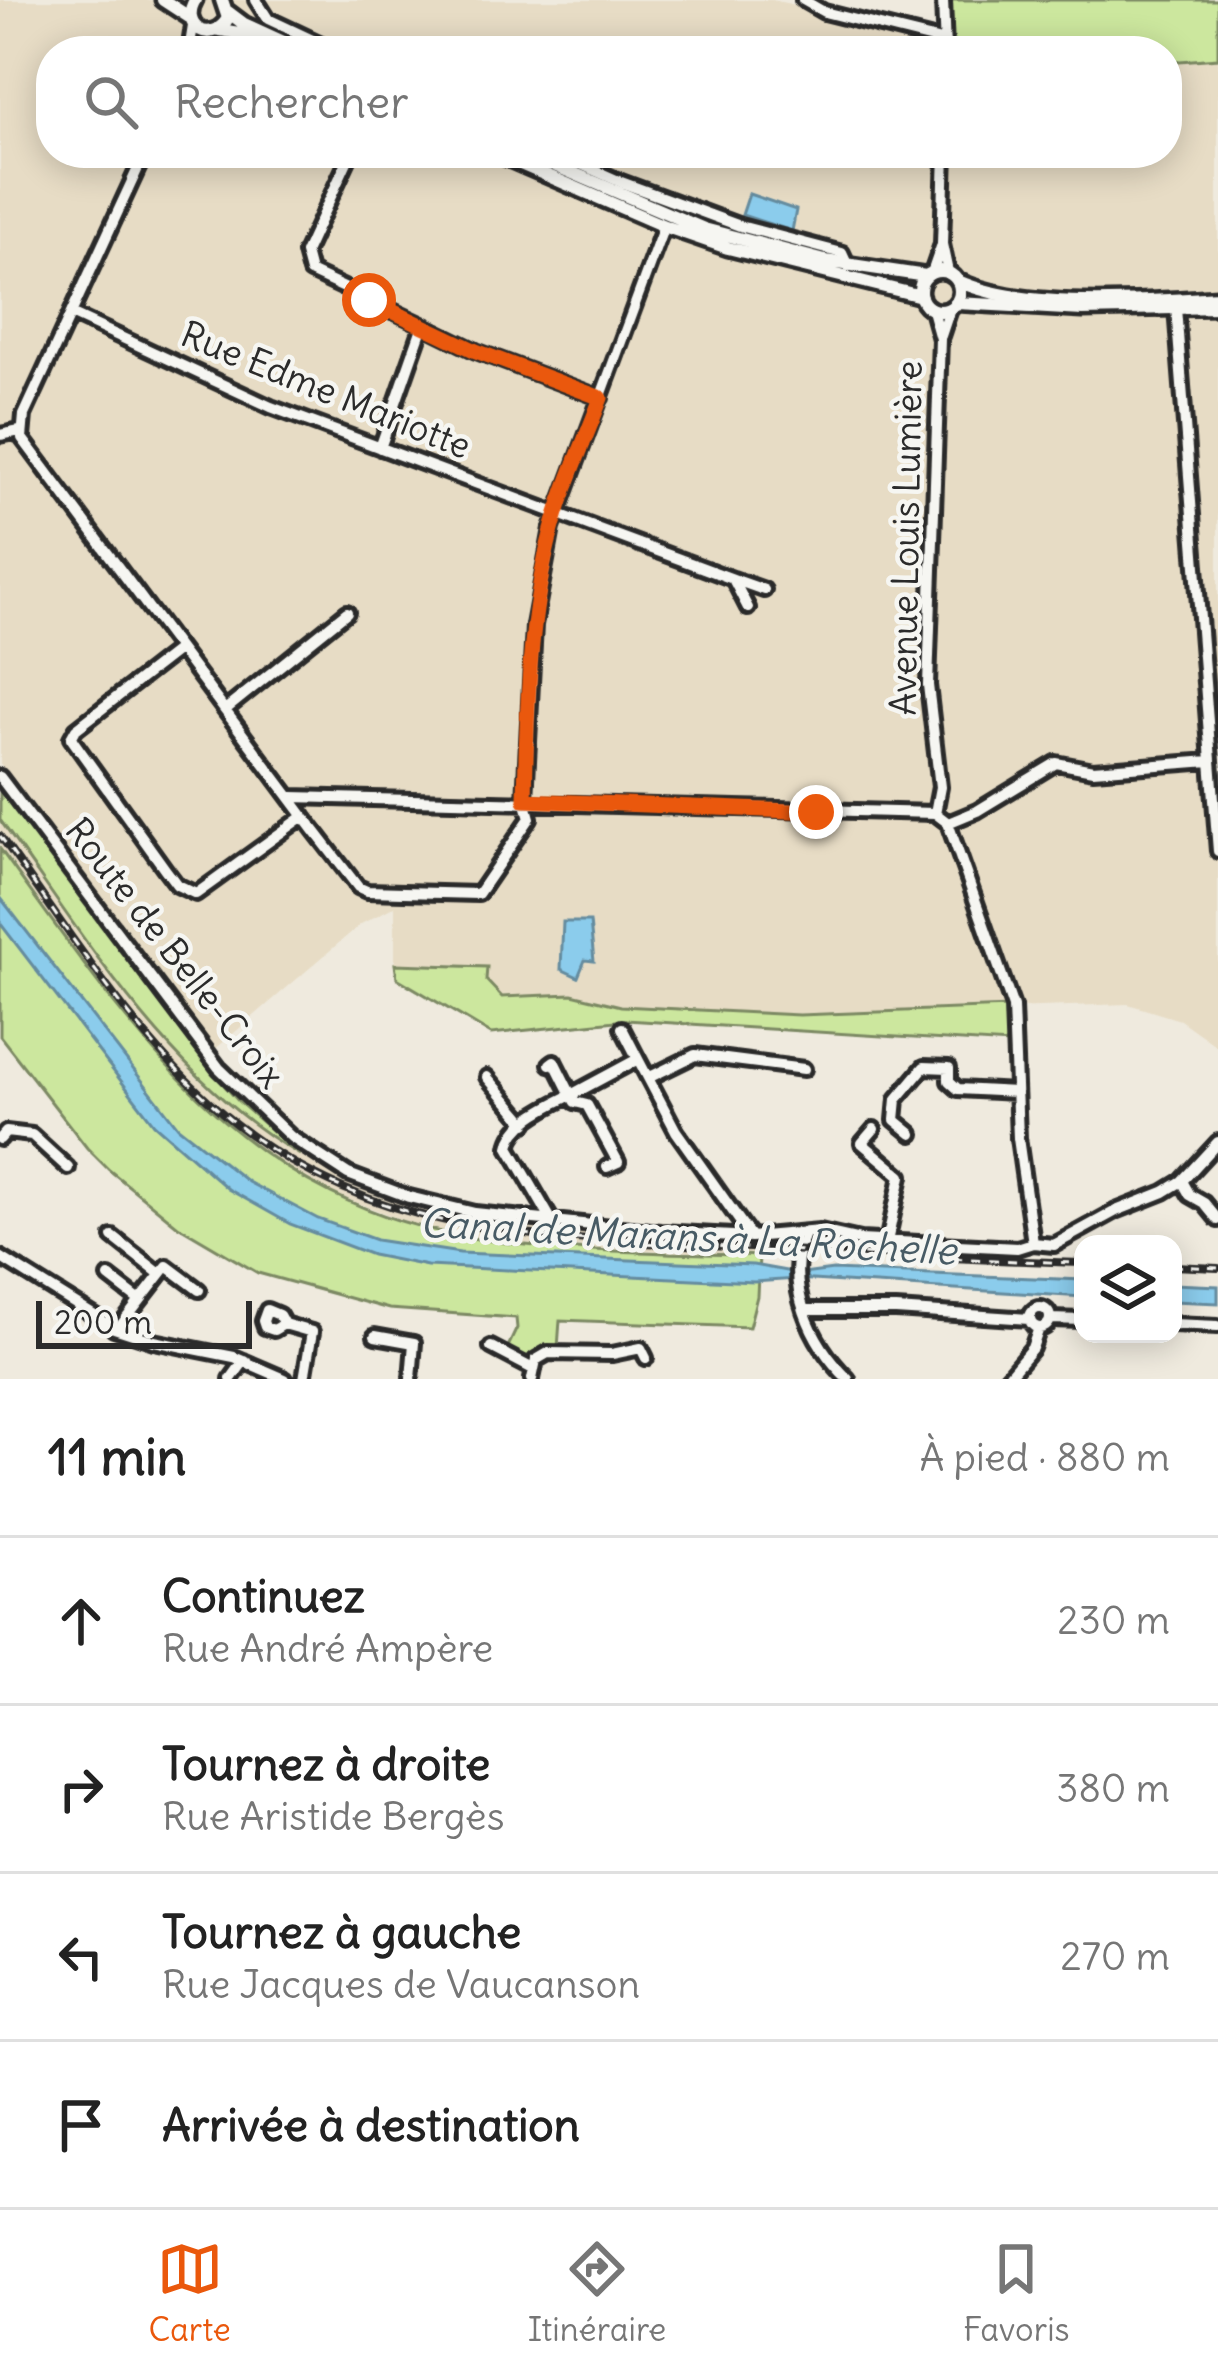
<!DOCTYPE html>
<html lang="fr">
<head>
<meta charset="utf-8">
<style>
	body { margin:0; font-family:Delius,sans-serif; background:#f6f6f6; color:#222 }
	.controls { position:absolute; right:36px; bottom:36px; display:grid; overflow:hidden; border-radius:24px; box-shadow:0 6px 30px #0003 }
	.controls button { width:108px; height:108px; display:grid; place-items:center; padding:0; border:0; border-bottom:3px solid #e0e0e0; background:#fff; color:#222; font:60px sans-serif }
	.scale { position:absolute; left:36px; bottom:30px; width:216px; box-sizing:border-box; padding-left:12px; border:6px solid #2b2b2b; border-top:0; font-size:33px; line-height:42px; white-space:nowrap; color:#2b2b2b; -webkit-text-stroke:9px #f6f6f2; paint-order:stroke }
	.stop { position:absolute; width:36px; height:36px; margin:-27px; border:9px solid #ea580c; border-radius:50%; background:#fff }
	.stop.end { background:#ea580c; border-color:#fff; box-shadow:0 3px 12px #0008 }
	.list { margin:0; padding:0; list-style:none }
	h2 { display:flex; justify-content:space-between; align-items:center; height:156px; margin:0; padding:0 48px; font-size:51px }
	h2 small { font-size:39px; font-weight:400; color:#767676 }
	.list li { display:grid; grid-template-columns:78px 1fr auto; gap:36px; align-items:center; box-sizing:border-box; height:168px; padding:0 48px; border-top:3px solid #e0e0e0 }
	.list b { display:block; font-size:45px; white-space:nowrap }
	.list p { margin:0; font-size:39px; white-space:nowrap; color:#767676 }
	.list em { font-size:39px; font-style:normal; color:#767676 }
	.icon { flex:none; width:66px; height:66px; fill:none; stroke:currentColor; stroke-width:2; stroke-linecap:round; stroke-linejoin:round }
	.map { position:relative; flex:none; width:1218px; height:1379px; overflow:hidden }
	.search { position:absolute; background:#fff; box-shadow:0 6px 30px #0003; left:36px; right:36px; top:36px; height:132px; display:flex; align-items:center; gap:30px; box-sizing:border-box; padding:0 42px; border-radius:48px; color:#767676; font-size:45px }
	.sheet { height:828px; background:#fff }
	nav { display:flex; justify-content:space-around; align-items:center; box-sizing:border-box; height:168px; border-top:3px solid #e0e0e0; background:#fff; font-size:33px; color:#767676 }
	nav a { display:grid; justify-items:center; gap:6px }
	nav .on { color:#ea580c }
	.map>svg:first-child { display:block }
	.built { fill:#e7dcc5 }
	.green { fill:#cce79e; stroke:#7c8964; stroke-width:3 }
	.water { fill:#8bccec; stroke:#658c9f; stroke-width:3 }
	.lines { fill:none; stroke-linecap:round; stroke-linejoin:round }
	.minor-casing { stroke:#2b2b2b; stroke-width:20 }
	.major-casing { stroke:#2b2b2b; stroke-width:21 }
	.minor { stroke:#f6f6f2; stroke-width:10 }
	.major { stroke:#f6f6f2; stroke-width:12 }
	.rail-casing { stroke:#2b2b2b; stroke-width:8 }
	.rail { stroke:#f6f6f2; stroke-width:3; stroke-dasharray:9; stroke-linecap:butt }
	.route { stroke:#ea580c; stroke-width:15 }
	.labels { text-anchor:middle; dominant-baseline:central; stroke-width:9; stroke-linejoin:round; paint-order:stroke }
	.street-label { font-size:36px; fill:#2b2b2b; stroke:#f6f6f2 }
	.water-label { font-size:39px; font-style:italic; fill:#485b65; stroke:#f6f6f2 }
</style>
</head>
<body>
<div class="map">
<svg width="1218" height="1379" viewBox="0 0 1218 1379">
	<rect width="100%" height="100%" fill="#efeade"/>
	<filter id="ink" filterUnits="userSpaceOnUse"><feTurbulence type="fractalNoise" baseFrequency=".00833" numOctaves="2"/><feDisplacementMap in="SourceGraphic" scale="24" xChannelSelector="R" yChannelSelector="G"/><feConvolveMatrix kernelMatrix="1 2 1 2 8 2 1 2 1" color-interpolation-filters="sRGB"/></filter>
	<g filter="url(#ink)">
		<path class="built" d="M0,0H772L934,35L952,47L981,51H51V153H1167V62L1218,58V1047L1180,1020L1128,1004L799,1015L621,1006L572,994L502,997L486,980V967L395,964V906L361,924L213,1051L0,764Z
			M0,820L127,995L196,1077L273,1139L322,1168L365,1188L474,1219L797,1243L796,1256L567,1247L476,1239L424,1228L318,1188L255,1149L218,1118L163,1063L115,1007L0,849Z"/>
		<path class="green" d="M951,0H1218V58L1167,62V51H981L952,47Z
			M0,787L209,1068L239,1102L300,1155C168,1078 87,940 0,820Z
			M0,849C131,1029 239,1202 478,1239C570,1253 666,1252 759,1256L757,1296L749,1327L560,1320L558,1348L539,1352L531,1364L506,1351L517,1328L516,1318L389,1309L258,1273L178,1226L109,1170L87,1148L0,1036Z
			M395,964L487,967L486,980L502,997L572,994L621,1006L799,1015L1009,1007V1044L626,1020L491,1034L397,978Z"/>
		<path class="water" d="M749,194L796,210L792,231L742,215Z
			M0,897L178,1127L248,1182L318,1219L376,1240L460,1253L753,1265L803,1274L833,1270L1083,1280V1297L796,1279L754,1282L427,1266L372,1255L290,1224L228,1189L154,1124L0,923Z
			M563,922H590L594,961L585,960L578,977L561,969Z
			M1173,1284L1218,1286V1303L1173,1301Z"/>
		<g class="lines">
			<defs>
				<path id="minor" d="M256,0L268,19L336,51
					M803,0L824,12L945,42
					M943,0L945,51
					M189,51L193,26
					M145,153L24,415L22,438L314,830L358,887L367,891L478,894L530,818L525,800L534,625L552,528L664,226
					M351,153L305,253L310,272L423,325L380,448
					M556,153L621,182L740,226L842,253L848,266
					M945,153L942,244L948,272
					M932,273L941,247
					M1176,308L1218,851
					M932,310L940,339L928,685L940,787L935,813
					M73,315L271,407L733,579L748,608
					M423,325L476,351L601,398
					M941,336L950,309
					M0,435L20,431
					M733,579L764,590
					M179,649L76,729L71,738L165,869L177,885L196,894L304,816
					M225,710L347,612
					M0,777L219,1068L291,1137L348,1174L409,1197L475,1213L660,1232L751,1237L820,1231L860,1240L1017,1248L1033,1243L1054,1245L1116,1211L1164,1192L1182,1181L1218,1142
					M292,797L935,813
					M935,813L948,823L1013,1007L1018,1138L1033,1243
					M948,823L977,811L1056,763L1093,770L1210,761
					M622,1028L638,1059
					M550,1064L554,1061L571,1095L638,1059L676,1131L751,1237
					M487,1077L526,1123
					M648,1078L695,1055L804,1069
					M874,1129L862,1143L901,1176L887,1242
					M912,1134L895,1120L897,1099L924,1067L949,1068V1081L958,1089L1016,1092
					M0,1139L6,1132L32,1135L68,1168
					M1182,1181L1190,1195L1204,1203L1218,1220
					M552,1221L509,1147C513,1122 549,1106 571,1095L575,1102L587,1105L618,1162L607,1167
					M805,1234C783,1284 811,1343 848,1379
					M113,1237L160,1274
					M0,1257L114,1328L154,1341L234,1357L285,1379
					M109,1277L140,1301
					M1030 1318a10 10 0 1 1 20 0a10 10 0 1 1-20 0Z
					M804,1310H896L1029,1319
					M1050,1319L1083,1320
					M284,1324L279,1315L267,1310L263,1321L265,1327L274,1330L284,1324L312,1332L304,1379
					M1173,1324L1218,1326
					M118,1329L167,1266L199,1290
					M375,1336L414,1343L411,1379
					M491,1347L533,1369
					M231,1379L244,1361
					M532,1379L536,1360L548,1353L612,1354L641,1348L646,1358
					M1006,1379L1032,1348L1039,1328"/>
				<path id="major" d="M163,0L189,17
					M195,0C179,27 212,46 228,18L222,0
					M228,12L244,24L303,51
					M220,30L239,33L276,51
					M495,153L664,226L728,248L921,296
					M526,153L704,229L825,261L926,276
					M920 291a20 20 0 1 1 40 0a20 20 0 1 1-40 0Z
					M958,281C1024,311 1145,302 1218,297
					M957,303L1083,310L1218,307"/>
			</defs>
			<use href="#minor" class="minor-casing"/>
			<use href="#major" class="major-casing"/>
			<use href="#minor" class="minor"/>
			<use href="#major" class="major"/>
			<defs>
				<path id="rail" d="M0,836C72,934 139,1048 236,1124C385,1241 548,1238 728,1247C847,1253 965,1260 1083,1263
					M1173,1266L1218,1268"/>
			</defs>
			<use href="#rail" class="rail-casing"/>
			<use href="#rail" class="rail"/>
		</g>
	</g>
	<g class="lines" filter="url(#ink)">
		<path class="route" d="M369,300L476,351L601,398C585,441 564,485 552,530C528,617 527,711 525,800L816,812"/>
	</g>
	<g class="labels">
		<g class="street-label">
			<text transform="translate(326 390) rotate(22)">Rue Edme Mariotte</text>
			<text transform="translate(906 538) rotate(-89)">Avenue Louis Lumière</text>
			<text transform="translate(175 953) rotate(52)">Route de Belle-Croix</text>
		</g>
		<g class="water-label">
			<text transform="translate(688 1237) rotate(3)">Canal de Marans à La Rochelle</text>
		</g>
	</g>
</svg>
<div class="controls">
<button><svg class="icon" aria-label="layers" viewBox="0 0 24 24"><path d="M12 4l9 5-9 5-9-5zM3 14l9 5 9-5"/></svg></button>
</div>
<div class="scale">200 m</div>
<div class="stop" style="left:369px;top:300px"></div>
<div class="stop end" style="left:816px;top:812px"></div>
<div class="search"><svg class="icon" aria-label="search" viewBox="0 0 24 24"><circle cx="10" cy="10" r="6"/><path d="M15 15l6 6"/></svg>Rechercher</div>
</div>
<section class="sheet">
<h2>11 min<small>À pied · 880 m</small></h2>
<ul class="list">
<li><svg class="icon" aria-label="ahead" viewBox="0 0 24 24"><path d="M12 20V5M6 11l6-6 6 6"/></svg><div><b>Continuez</b><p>Rue André Ampère</p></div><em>230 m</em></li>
<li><svg class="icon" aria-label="right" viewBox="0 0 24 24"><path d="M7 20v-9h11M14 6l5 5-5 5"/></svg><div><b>Tournez à droite</b><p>Rue Aristide Bergès</p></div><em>380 m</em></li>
<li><svg class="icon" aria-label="left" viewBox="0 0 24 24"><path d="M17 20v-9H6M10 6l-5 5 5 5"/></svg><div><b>Tournez à gauche</b><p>Rue Jacques de Vaucanson</p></div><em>270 m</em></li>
<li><svg class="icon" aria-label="arrive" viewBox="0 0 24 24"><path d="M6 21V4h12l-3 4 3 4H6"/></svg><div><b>Arrivée à destination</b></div></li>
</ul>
</section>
<nav>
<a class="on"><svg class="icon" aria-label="map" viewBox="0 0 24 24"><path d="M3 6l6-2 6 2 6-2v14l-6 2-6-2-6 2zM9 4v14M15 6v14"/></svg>Carte</a>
<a><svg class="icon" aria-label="directions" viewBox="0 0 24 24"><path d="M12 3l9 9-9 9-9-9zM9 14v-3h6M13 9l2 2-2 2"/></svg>Itinéraire</a>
<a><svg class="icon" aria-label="saved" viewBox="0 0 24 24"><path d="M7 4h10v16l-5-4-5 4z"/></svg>Favoris</a>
</nav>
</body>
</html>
